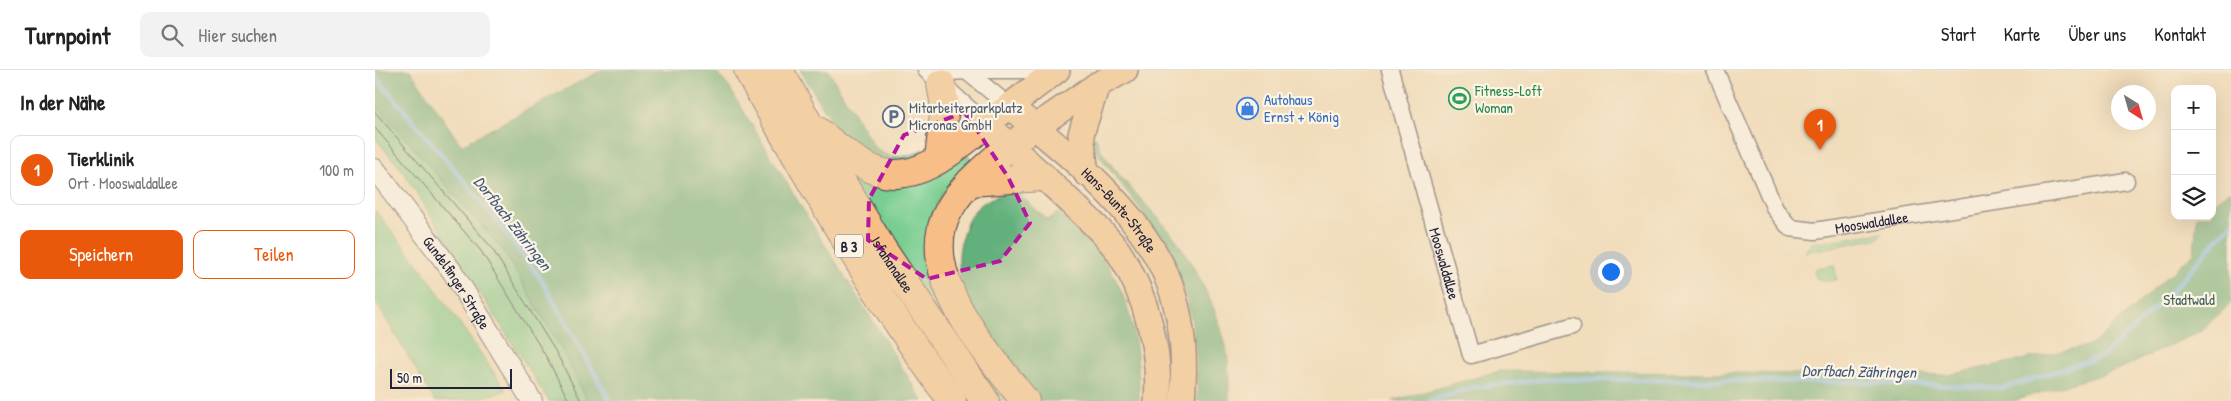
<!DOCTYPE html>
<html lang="de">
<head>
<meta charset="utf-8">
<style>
	body { margin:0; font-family:"Patrick Hand",sans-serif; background:#f2f2f2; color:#222 }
	.controls { position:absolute; right:15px; top:15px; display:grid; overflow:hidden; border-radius:10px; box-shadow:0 5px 20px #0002 }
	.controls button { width:45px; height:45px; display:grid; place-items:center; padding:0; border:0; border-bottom:1px solid #e0e0e0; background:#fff; color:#222; font:25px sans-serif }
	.compass { position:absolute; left:1736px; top:15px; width:45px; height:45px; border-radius:50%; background:#fff; box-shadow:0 5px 20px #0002; rotate:143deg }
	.scale { position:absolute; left:15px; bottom:12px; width:122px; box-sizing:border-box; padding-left:5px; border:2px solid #22223b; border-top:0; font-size:14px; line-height:18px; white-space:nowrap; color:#22223b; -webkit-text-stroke:4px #fcf5e5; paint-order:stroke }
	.you { position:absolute; left:1235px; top:201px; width:18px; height:18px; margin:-12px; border:4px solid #fff; border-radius:50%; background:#1a73e8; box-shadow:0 0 0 8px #1a73e833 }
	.badge { display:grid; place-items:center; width:32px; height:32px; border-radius:50%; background:#ea580c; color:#fff; font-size:16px; font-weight:700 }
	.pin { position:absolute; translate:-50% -41px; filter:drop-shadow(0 1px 2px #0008) }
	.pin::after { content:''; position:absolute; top:26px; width:18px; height:15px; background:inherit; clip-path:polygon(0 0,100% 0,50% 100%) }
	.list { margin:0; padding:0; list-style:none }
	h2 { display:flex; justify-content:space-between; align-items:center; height:65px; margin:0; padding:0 20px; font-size:21px }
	h2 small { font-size:16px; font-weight:400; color:#767676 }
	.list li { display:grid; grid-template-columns:32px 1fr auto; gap:15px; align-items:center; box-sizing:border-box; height:70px; margin:0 10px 10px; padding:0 10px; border:1px solid #e0e0e0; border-radius:10px }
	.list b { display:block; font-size:19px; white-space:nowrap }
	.list p { margin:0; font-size:16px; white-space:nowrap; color:#767676 }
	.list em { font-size:16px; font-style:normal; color:#767676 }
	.actions { display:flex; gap:10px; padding:15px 20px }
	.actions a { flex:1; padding:11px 0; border:1px solid #ea580c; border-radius:10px; text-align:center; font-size:18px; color:#ea580c }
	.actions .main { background:#ea580c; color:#fff }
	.icon { flex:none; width:28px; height:28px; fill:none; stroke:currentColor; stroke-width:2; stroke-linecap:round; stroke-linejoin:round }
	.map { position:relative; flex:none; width:1856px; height:331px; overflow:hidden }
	header { display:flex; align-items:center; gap:30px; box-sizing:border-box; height:70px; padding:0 25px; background:#fff; border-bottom:1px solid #e0e0e0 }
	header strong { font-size:24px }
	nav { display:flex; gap:28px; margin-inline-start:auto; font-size:18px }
	.search { width:350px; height:45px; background:#f2f2f2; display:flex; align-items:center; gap:12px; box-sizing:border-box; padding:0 18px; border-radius:10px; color:#767676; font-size:19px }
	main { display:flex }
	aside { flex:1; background:#fff }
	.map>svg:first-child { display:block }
	.green { fill:#78cd91; stroke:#4d7866 }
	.forest { fill:#62b07b; stroke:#42695b }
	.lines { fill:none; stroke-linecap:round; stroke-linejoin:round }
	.stream { stroke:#7fbef3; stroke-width:5 }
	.minor-casing { stroke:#413e4e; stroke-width:19 }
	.tertiary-casing { stroke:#413e4e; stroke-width:22 }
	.primary-casing { stroke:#413e4e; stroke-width:28 }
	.trunk-casing { stroke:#413e4e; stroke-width:30 }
	.minor { stroke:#fff; stroke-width:16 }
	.tertiary { stroke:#fff; stroke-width:20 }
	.primary { stroke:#f7be88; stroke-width:25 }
	.trunk { stroke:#f7be88; stroke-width:28 }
	.tram { stroke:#22223b; stroke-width:1 }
	.marked { fill:none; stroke:#b5179e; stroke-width:4; stroke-dasharray:10 6; stroke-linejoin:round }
	.labels { text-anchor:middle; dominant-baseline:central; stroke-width:4.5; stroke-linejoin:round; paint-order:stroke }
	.shield { fill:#fcf5e5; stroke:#63616e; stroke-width:1 }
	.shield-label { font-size:14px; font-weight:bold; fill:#22223b }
	.leisure-label { font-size:15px; fill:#27864d; stroke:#fcf5e5; text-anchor:start }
	.shop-label { font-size:15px; fill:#366cbe; stroke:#fcf5e5; text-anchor:start }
	.service-label { font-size:15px; fill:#4e5e75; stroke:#fcf5e5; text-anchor:start }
	.street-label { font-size:15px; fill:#22223b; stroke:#fcf5e5 }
	.park-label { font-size:15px; fill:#405e59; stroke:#fcf5e5 }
	.water-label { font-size:16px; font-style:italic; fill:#43597b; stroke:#fcf5e5 }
</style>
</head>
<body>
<header>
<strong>Turnpoint</strong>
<div class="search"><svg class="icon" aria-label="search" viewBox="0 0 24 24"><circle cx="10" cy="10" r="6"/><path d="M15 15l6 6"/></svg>Hier suchen</div>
<nav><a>Start</a><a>Karte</a><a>Über uns</a><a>Kontakt</a></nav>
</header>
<main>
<aside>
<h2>In der Nähe<small></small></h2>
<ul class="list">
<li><span class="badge">1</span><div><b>Tierklinik</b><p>Ort · Mooswaldallee</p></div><em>100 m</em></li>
</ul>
<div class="actions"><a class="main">Speichern</a><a>Teilen</a></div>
</aside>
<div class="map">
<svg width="1856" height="331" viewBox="0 0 1856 331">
	<rect width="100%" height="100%" fill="#fcf5e5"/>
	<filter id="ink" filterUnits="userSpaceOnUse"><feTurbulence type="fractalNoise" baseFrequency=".02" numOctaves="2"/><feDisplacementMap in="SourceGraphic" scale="10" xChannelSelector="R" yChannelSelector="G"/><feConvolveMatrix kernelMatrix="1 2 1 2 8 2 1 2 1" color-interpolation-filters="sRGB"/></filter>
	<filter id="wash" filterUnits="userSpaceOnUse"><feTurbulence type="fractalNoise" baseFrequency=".0096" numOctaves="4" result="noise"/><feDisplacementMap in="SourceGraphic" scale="20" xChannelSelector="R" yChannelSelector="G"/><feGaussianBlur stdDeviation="1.12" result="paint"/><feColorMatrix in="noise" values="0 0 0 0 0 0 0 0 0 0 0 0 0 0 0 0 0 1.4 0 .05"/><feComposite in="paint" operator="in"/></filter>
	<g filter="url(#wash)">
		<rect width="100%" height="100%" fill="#f1ddbc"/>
		<path class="green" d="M0,34L128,180L187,280L213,331H174L27,100L0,68Z
			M590,83L599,91L568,123L554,151L550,213L567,244L632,331H622L464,95L484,104L499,115L516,116Z
			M0,140L46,198L131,320C107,329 85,331 60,331L0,231Z
			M1507,163L1505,167L1501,169L1430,182L1436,173Z
			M1459,195L1462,210L1450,211L1441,208L1439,201L1441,198Z"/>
		<path class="forest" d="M0,0H35L86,75L227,0H339L354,17L430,143L548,331H213L187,280L128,180L0,34Z
			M425,0H453L500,78C515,90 532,89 548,79L545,90L514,94L466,66Z
			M718,67H721C725,92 783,144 800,168C822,200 845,244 852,282C854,298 854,315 854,331H822C824,265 814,211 777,156C761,131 741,109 724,85L719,76Z
			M639,120L673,150L682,143L687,145C699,158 713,170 724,184C757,224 765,281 764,331H662C627,286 570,230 587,168C595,136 610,129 639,120Z
			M1856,120V233L1826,261L1742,300L1637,331H1017L1124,301L1573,305L1717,275L1819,183L1822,146H1837V134Z"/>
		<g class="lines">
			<path class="stream" d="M0,6L116,143L166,209L235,331
				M1053,331L1101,317L1174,309L1480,312L1629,318L1728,286L1790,229L1856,154"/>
		</g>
	</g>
	<g filter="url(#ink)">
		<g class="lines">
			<defs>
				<g id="minor">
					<path d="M551,0L611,54"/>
					<path d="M590,0L634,36"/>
					<path d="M612,0H657"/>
					<path id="s1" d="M1015,0L1096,285L1197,256"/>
					<path id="s2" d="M1340,0L1400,139L1415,158L1440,161L1751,111"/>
					<path d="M555,3L610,0"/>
				</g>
				<g id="tertiary">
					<path id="s3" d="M0,99L77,201L157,331"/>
				</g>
				<g id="primary">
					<path d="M682,0L611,54C641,82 672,109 701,137C716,151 731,165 743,181C771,223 786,281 782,331"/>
					<path id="s4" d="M634,36C690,81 762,138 791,205C808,245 811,288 807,331"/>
					<path d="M646,67L722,15L750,0"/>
					<path d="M711,103L706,64L722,15"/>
				</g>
				<g id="trunk">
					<path d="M373,0C395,42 419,82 443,123C484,194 528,264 577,331"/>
					<path id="s5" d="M404,0L454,91L508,180L610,331"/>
					<path d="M441,60C462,76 484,97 509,103C547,111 584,75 611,54"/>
					<path d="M634,76C613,95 588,114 574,140C538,203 614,284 650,331"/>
					<path d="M564,88L570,36L566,14"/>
					<path d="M595,112L668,107"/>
				</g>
			</defs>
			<use href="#minor" class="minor-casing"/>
			<use href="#tertiary" class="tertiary-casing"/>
			<use href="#primary" class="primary-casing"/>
			<use href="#trunk" class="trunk-casing"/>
			<use href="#minor" class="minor"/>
			<use href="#tertiary" class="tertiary"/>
			<use href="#primary" class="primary"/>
			<use href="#trunk" class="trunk"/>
			<path class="tram" d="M0,42L116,177L182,284L206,331
				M0,58L106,181L172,288L194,331"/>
		</g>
	</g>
	<path d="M0 0H1856V331H0ZM590,42L633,107L655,153L625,191L552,209L493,170L494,129L529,65Z" fill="#f1ddbc" fill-opacity=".55" fill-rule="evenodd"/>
	<path class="marked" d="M590,42L633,107L655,153L625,191L552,209L493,170L494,129L529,65Z"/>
	<defs>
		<symbol id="stadium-ring" viewBox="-11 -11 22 22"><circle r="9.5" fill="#fcf5e5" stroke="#2e9e5b" stroke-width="1.5"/><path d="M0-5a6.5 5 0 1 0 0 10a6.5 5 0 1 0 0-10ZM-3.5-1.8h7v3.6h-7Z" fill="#2e9e5b"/></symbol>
		<symbol id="shop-ring" viewBox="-11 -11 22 22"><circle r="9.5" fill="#fcf5e5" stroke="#3f7fe0" stroke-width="1.5"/><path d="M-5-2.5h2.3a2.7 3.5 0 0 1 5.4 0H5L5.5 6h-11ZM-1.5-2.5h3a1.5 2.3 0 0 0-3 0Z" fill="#3f7fe0"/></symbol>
		<symbol id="parking-ring" viewBox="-11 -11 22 22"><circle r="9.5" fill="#fcf5e5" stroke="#5c6f8a" stroke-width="1.5"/><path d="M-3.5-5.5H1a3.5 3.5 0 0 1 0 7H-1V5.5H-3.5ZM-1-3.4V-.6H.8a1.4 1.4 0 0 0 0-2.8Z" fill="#5c6f8a"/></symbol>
	</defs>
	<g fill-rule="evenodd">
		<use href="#stadium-ring" x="1072" y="16" width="25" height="25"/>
		<use href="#shop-ring" x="860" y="26" width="25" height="25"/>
		<use href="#parking-ring" x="506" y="34" width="25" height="25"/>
	</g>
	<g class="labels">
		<rect class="shield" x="460" y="164.5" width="28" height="23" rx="4"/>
		<g class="shield-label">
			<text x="474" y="176">B 3</text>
		</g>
		<g class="leisure-label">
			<text x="1100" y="20">Fitness-Loft<tspan x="1100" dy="17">Woman</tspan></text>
		</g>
		<g class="shop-label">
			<text x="889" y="29">Autohaus<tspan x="889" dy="17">Ernst + König</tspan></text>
		</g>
		<g class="service-label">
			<text x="534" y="37">Mitarbeiterparkplatz<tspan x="534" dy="17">Micronas GmbH</tspan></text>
		</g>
		<g class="street-label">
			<text stroke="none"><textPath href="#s4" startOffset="152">Hans-Bunte-Straße</textPath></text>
			<text stroke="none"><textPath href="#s2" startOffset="258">Mooswaldallee</textPath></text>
			<text stroke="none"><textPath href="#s1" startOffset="201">Mooswaldallee</textPath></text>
			<text stroke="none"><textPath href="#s5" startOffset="225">Isfahanallee</textPath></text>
			<text stroke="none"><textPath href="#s3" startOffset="140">Gundelfinger Straße</textPath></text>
		</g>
		<g class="park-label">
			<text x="1814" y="229">Stadtwald</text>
		</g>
		<g class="water-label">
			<text transform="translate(138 153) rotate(52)">Dorfbach Zähringen</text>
			<text transform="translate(1484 301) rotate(1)">Dorfbach Zähringen</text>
		</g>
	</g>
</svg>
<div class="controls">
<button>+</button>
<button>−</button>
<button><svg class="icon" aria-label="layers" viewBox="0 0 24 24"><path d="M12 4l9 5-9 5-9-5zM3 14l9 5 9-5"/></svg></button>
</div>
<svg class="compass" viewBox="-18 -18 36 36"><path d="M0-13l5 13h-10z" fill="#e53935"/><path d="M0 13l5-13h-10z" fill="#767676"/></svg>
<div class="scale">50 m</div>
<div class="you"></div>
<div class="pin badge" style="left:1445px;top:80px">1</div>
</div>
</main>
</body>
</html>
